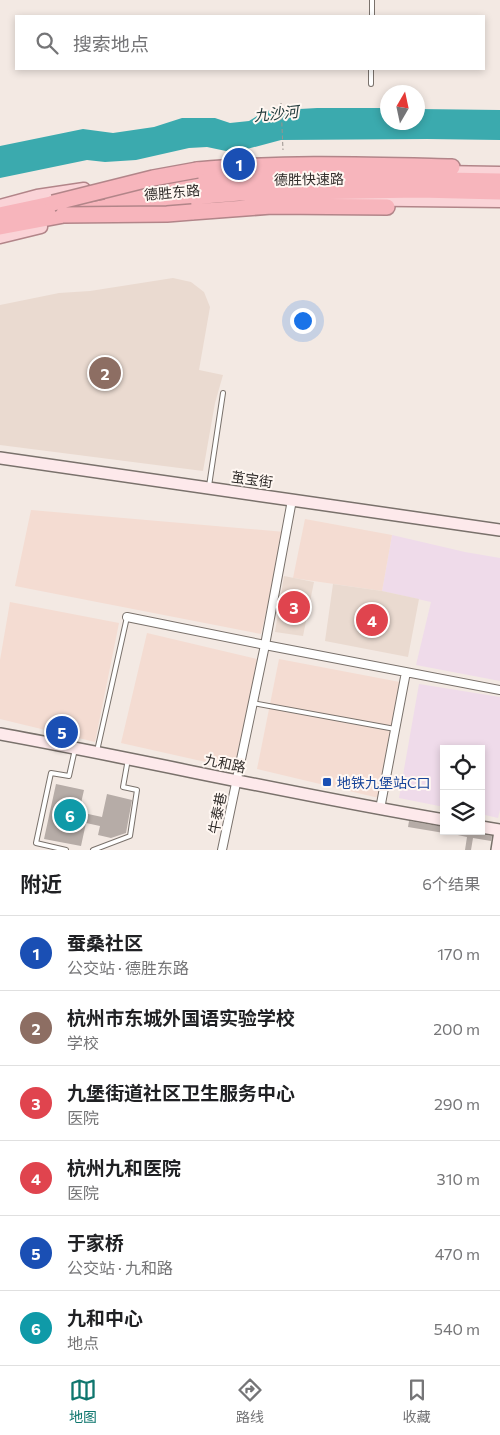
<!DOCTYPE html>
<html lang="zh">
<head>
<meta charset="utf-8">
<style>
	body { margin:0; font-family:Commissioner,"Noto Sans SC",sans-serif; background:#f2f2f2; color:#202124 }
	.controls { position:absolute; right:15px; bottom:15px; display:grid; overflow:hidden; border-radius:0px; box-shadow:0 2px 8px #0003 }
	.controls button { width:45px; height:45px; display:grid; place-items:center; padding:0; border:0; border-bottom:1px solid #e0e0e0; background:#fff; color:#202124; font:25px sans-serif }
	.compass { position:absolute; left:380px; top:85px; width:45px; height:45px; border-radius:50%; background:#fff; box-shadow:0 2px 8px #0003; rotate:9deg }
	.you { position:absolute; left:302px; top:320px; width:18px; height:18px; margin:-12px; border:4px solid #fff; border-radius:50%; background:#1a73e8; box-shadow:0 0 0 8px #1a73e833 }
	.badge { display:grid; place-items:center; width:32px; height:32px; border-radius:50%; background:#0f766e; color:#fff; font-size:16px; font-weight:700 }
	.pin { position:absolute; translate:-50% -50%; border:2px solid #fff; box-shadow:0 1px 5px #0006 }
	.list { margin:0; padding:0; list-style:none }
	h2 { display:flex; justify-content:space-between; align-items:center; height:65px; margin:0; padding:0 20px; font-size:21px }
	h2 small { font-size:16px; font-weight:400; color:#757577 }
	.list li { display:grid; grid-template-columns:32px 1fr auto; gap:15px; align-items:center; box-sizing:border-box; height:75px; padding:0 20px; border-top:1px solid #e0e0e0 }
	.list b { display:block; font-size:19px; white-space:nowrap }
	.list p { margin:0; font-size:16px; white-space:nowrap; color:#757577 }
	.list em { font-size:16px; font-style:normal; color:#757577 }
	.icon { flex:none; width:28px; height:28px; fill:none; stroke:currentColor; stroke-width:2; stroke-linecap:round; stroke-linejoin:round }
	.map { position:relative; flex:none; width:500px; height:850px; overflow:hidden }
	.search { position:absolute; background:#fff; box-shadow:0 2px 8px #0003; left:15px; right:15px; top:15px; height:55px; display:flex; align-items:center; gap:12px; box-sizing:border-box; padding:0 18px; border-radius:0px; color:#757577; font-size:19px }
	.sheet { height:515px; background:#fff }
	nav { display:flex; justify-content:space-around; align-items:center; box-sizing:border-box; height:70px; border-top:1px solid #e0e0e0; background:#fff; font-size:14px; color:#757577 }
	nav a { display:grid; justify-items:center; gap:2px }
	nav .on { color:#0f766e }
	.map>svg:first-child { display:block }
	.commercial { fill:#efdbea }
	.industrial { fill:#f4dcd2 }
	.built { fill:#eadad0 }
	.water { fill:#3baaae }
	.building { fill:#b6aca7 }
	.lines { fill:none; stroke-linecap:round; stroke-linejoin:round }
	.lane-casing { stroke:#79716b; stroke-width:6 }
	.street-casing { stroke:#79716b; stroke-width:10 }
	.secondary-casing { stroke:#79716b; stroke-width:14 }
	.primary-casing { stroke:#b28589; stroke-width:15 }
	.highway-casing { stroke:#b28589; stroke-width:18 }
	.path { stroke:#9a938e; stroke-width:1; stroke-dasharray:4 2.5; stroke-linecap:butt }
	.lane { stroke:#fff; stroke-width:4 }
	.street { stroke:#fff; stroke-width:8 }
	.secondary { stroke:#fde9eb; stroke-width:11 }
	.primary { stroke:#fad3d7; stroke-width:12 }
	.highway { stroke:#f7b5bc; stroke-width:15 }
	.highway-bridge-casing { stroke:#b28589; stroke-width:18; stroke-linecap:butt }
	.highway-bridge { stroke:#f7b5bc; stroke-width:15 }
	.transit-dot { fill:#1a4fb4; stroke:#fff7f2; stroke-width:2 }
	.labels { text-anchor:middle; dominant-baseline:central; stroke-width:4; stroke-linejoin:round; paint-order:stroke }
	.street-label { font-size:14px; fill:#312d2b; stroke:#fff7f2 }
	.transit-label { font-size:14px; fill:#164399; stroke:#fff7f2; text-anchor:start }
	.water-label { font-size:15px; font-style:italic; fill:#223a3b; stroke:#fff7f2 }
</style>
</head>
<body>
<div class="map">
<svg width="500" height="850" viewBox="0 0 500 850">
	<rect width="100%" height="100%" fill="#f3e9e3"/>
	<path class="commercial" d="M392,535L465,552L500,558V681L416,665L431,602L382,591Z
		M419,684L500,697V810L498,818L481,814V749H444V807L399,798Z"/>
	<path class="industrial" d="M31,510L285,532L261,634L15,586Z
		M305,519L392,535L382,591L293,578Z
		M10,602L119,623L95,742L0,719V660Z
		M147,633L257,659L237,769L121,743Z
		M279,659L405,683L383,799L257,769Z"/>
	<path class="built" d="M173,278L191,282L204,292L210,307L199,370L223,375L215,403L203,471L0,445V305L59,293L90,291Z
		M284,576L314,582L303,636L275,632Z
		M333,584L382,591L419,599L408,657L325,641Z"/>
	<path class="water" d="M317,108H387L388,122H418V109L500,110V140L427,139L281,140L247,149L226,151L207,147L189,148L136,160L105,162L87,160L0,178V146L83,129L113,133L154,127L182,118H215L230,123L249,121L265,111Z"/>
	<path class="building" d="M56,784L84,790L79,812L102,817L107,794L132,800L126,833L111,838L98,835L100,826L86,823L81,846L44,839Z
		M409,821L444,827V833L408,827Z
		M453,831H475L479,834L492,836L491,841L473,838L471,850H465L467,837L453,834Z"/>
	<g class="lines">
		<defs>
			<path id="lane" d="M372,16V0
				M371,84V69
				M209,486L223,393
				M253,703L395,729
				M97,751L127,617
				M66,850L36,843L51,773L69,776L75,749
				M93,850L130,836L137,790L123,787L128,759"/>
			<path id="street" d="M127,617L265,645L500,690
				M380,809L406,672
				M222,850L265,645L292,500"/>
			<path id="secondary" d="M0,458L500,530
				M0,734C148,761 295,795 444,820
				M481,827L500,830
				M497,850L500,831"/>
			<path id="primary" d="M440,172L500,173
				M322,199L500,201
				M0,206L37,196L84,189
				M0,237L41,227"/>
			<path id="highway" d="M197,170C281,162 367,165 452,167
				M110,194L192,185L258,180L334,178L500,181
				M192,212L272,206L387,207
				M0,215L65,201
				M0,227L112,206L180,198L239,193L419,190L500,192"/>
		</defs>
		<use href="#lane" class="lane-casing"/>
		<use href="#street" class="street-casing"/>
		<use href="#secondary" class="secondary-casing"/>
		<use href="#primary" class="primary-casing"/>
		<use href="#highway" class="highway-casing"/>
		<path class="path" d="M281,103L283,150"/>
		<use href="#lane" class="lane"/>
		<use href="#street" class="street"/>
		<use href="#secondary" class="secondary"/>
		<use href="#primary" class="primary"/>
		<use href="#highway" class="highway"/>
		<defs>
			<path id="highway-bridge" d="M53,203L153,178L197,170
				M63,215L167,214L192,212"/>
		</defs>
		<use href="#highway-bridge" class="highway-bridge-casing"/>
		<use href="#highway-bridge" class="highway-bridge"/>
	</g>
	<rect class="transit-dot" x="322" y="777" width="10" height="10" rx="2.5"/>
	<g class="labels">
		<g class="street-label">
			<text transform="translate(309 179) rotate(-1)">德胜快速路</text>
			<text transform="translate(172 192) rotate(-5)">德胜东路</text>
			<text transform="translate(252 479) rotate(8)">茧宝街</text>
			<text transform="translate(225 763) rotate(12)">九和路</text>
			<text transform="translate(217 813) rotate(-79)">牛泰巷</text>
		</g>
		<g class="transit-label">
			<text x="337" y="782">地铁九堡站C口</text>
		</g>
		<g class="water-label">
			<text transform="translate(276 113) rotate(-6)">九沙河</text>
		</g>
	</g>
</svg>
<div class="controls">
<button><svg class="icon" aria-label="locate" viewBox="0 0 24 24"><circle cx="12" cy="12" r="6"/><path d="M12 2v4M12 18v4M2 12h4M18 12h4"/></svg></button>
<button><svg class="icon" aria-label="layers" viewBox="0 0 24 24"><path d="M12 4l9 5-9 5-9-5zM3 14l9 5 9-5"/></svg></button>
</div>
<svg class="compass" viewBox="-18 -18 36 36"><path d="M0-13l5 13h-10z" fill="#e53935"/><path d="M0 13l5-13h-10z" fill="#757577"/></svg>
<div class="you"></div>
<div class="pin badge" style="left:239px;top:164px;background:#1a4fb4">1</div>
<div class="pin badge" style="left:105px;top:373px;background:#8d6e63">2</div>
<div class="pin badge" style="left:294px;top:607px;background:#e0444e">3</div>
<div class="pin badge" style="left:372px;top:620px;background:#e0444e">4</div>
<div class="pin badge" style="left:62px;top:732px;background:#1a4fb4">5</div>
<div class="pin badge" style="left:70px;top:815px;background:#0f9aa8">6</div>
<div class="search"><svg class="icon" aria-label="search" viewBox="0 0 24 24"><circle cx="10" cy="10" r="6"/><path d="M15 15l6 6"/></svg>搜索地点</div>
</div>
<section class="sheet">
<h2>附近<small>6个结果</small></h2>
<ul class="list">
<li><span class="badge" style="background:#1a4fb4">1</span><div><b>蚕桑社区</b><p>公交站 · 德胜东路</p></div><em>170 m</em></li>
<li><span class="badge" style="background:#8d6e63">2</span><div><b>杭州市东城外国语实验学校</b><p>学校</p></div><em>200 m</em></li>
<li><span class="badge" style="background:#e0444e">3</span><div><b>九堡街道社区卫生服务中心</b><p>医院</p></div><em>290 m</em></li>
<li><span class="badge" style="background:#e0444e">4</span><div><b>杭州九和医院</b><p>医院</p></div><em>310 m</em></li>
<li><span class="badge" style="background:#1a4fb4">5</span><div><b>于家桥</b><p>公交站 · 九和路</p></div><em>470 m</em></li>
<li><span class="badge" style="background:#0f9aa8">6</span><div><b>九和中心</b><p>地点</p></div><em>540 m</em></li>
</ul>
</section>
<nav>
<a class="on"><svg class="icon" aria-label="map" viewBox="0 0 24 24"><path d="M3 6l6-2 6 2 6-2v14l-6 2-6-2-6 2zM9 4v14M15 6v14"/></svg>地图</a>
<a><svg class="icon" aria-label="directions" viewBox="0 0 24 24"><path d="M12 3l9 9-9 9-9-9zM9 14v-3h6M13 9l2 2-2 2"/></svg>路线</a>
<a><svg class="icon" aria-label="saved" viewBox="0 0 24 24"><path d="M7 4h10v16l-5-4-5 4z"/></svg>收藏</a>
</nav>
</body>
</html>
